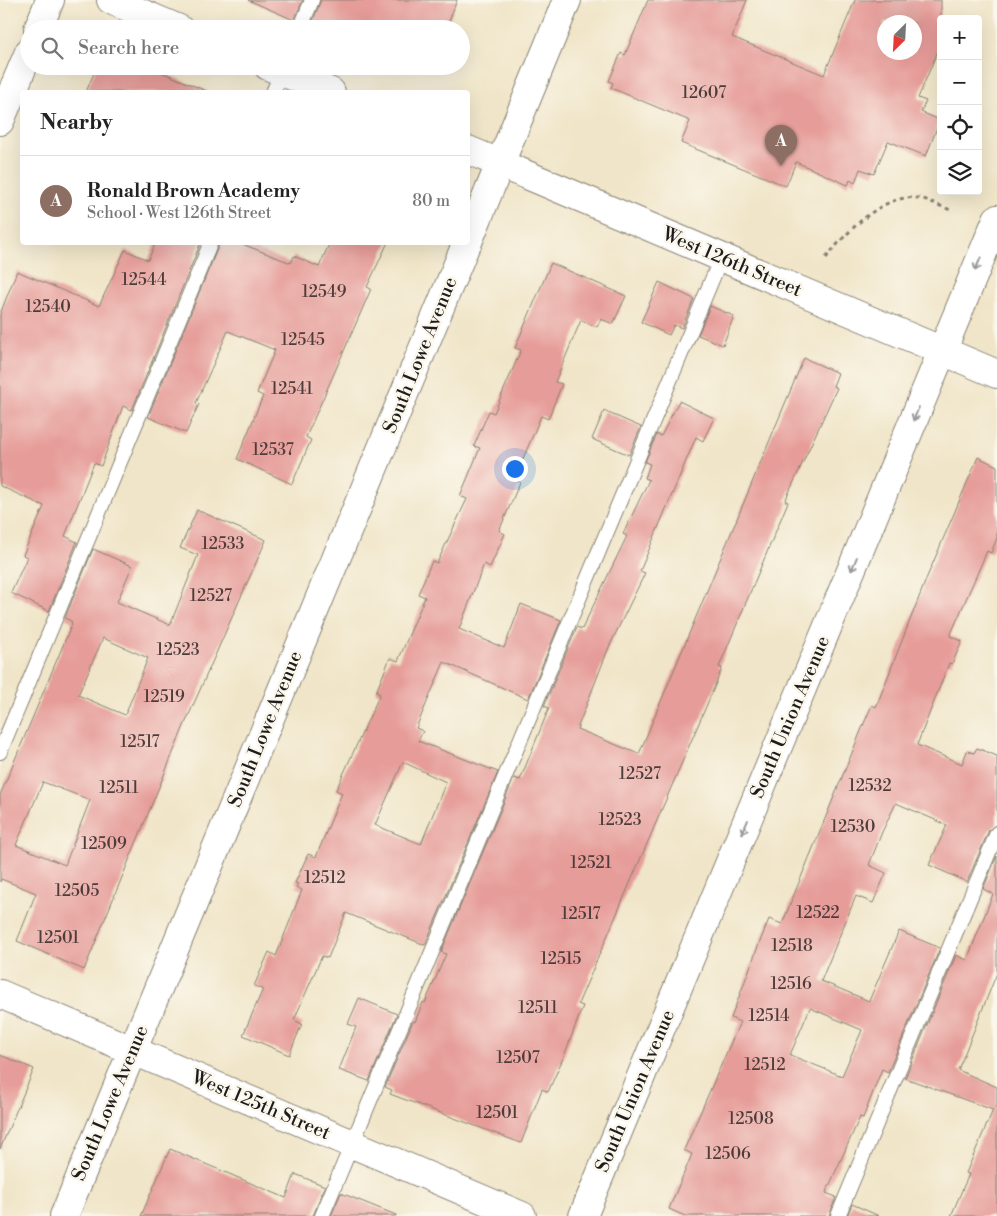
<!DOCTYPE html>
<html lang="en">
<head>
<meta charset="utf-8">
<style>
	body { margin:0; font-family:"Libre Bodoni",serif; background:#f6f6f6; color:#222 }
	.controls { position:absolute; right:15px; top:15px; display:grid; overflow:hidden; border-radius:5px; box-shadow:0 5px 20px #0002 }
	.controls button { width:45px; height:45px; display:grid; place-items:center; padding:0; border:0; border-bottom:1px solid #e0e0e0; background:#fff; color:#222; font:25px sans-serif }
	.compass { position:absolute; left:877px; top:15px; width:45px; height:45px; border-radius:50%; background:#fff; box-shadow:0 5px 20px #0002; rotate:204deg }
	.you { position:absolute; left:514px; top:468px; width:18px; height:18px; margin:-12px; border:4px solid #fff; border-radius:50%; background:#1a73e8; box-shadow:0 0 0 8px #1a73e833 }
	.badge { display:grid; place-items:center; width:32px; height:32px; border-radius:50%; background:#1a73e8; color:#fff; font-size:16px; font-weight:700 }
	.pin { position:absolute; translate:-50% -41px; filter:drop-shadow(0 1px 2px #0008) }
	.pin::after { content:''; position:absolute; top:26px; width:18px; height:15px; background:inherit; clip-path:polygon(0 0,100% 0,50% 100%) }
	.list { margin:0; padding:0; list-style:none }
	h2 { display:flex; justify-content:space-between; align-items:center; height:65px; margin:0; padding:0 20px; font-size:21px }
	h2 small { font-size:16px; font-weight:400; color:#767676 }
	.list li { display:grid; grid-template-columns:32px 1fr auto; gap:15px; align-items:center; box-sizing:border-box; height:90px; padding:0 20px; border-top:1px solid #e0e0e0 }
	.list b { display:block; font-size:19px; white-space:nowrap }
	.list p { margin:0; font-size:16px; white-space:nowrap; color:#767676 }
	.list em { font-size:16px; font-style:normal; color:#767676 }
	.icon { flex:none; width:28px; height:28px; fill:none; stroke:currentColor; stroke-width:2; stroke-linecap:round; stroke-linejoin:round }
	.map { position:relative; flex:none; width:997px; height:1216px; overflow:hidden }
	.search { position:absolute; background:#fff; box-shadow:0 5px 20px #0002; left:20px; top:20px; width:450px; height:55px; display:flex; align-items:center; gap:12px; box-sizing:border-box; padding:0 18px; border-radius:28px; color:#767676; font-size:19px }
	.panel { position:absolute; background:#fff; box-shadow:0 5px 20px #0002; left:20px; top:90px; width:450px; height:155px; border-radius:5px }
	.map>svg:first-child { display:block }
	.building { fill:#e69c99; fill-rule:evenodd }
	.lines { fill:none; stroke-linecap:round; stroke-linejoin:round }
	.service-casing { stroke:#868072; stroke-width:16 }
	.minor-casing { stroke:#868072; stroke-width:30 }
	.path { stroke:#868072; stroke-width:3; stroke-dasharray:4 4; stroke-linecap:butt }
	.service { stroke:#fff; stroke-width:14 }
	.minor { stroke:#fff; stroke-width:28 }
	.oneway { stroke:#999 }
	.labels { text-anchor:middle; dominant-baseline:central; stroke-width:5; stroke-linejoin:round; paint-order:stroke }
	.number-label { font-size:16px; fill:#4e3c3b }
	.street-label { font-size:19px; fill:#1c1c1c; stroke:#fbf7ec }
</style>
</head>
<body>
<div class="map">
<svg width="997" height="1216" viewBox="0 0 997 1216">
	<rect width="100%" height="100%" fill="#fbf7ec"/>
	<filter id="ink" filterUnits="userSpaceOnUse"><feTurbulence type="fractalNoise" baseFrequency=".02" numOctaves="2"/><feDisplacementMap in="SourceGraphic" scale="10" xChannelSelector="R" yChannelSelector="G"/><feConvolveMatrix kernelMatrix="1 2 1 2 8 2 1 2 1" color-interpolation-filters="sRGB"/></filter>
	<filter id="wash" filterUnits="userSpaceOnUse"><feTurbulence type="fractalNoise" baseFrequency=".0096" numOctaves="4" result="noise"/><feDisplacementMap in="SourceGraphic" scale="20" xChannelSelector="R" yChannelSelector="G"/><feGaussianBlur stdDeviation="1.12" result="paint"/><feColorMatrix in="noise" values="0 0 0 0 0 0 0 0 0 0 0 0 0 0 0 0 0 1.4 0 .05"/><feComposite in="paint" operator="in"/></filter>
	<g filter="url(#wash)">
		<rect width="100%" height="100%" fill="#f0e5c8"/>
		<g id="blocks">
			<path class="building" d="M248,0H303L294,20Z
				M321,0H457L446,29H317L311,26Z
				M648,0H747L732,37L824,75L855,0H941V43L918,98L926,101L921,112L940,120L926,156L888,141L874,174L860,169L855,183L850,180L848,185L796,162L786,186L681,143L690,121L611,88L613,83L609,81L621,53L625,55ZM884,22H914V52H884Z
				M97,66H147L209,92H86Z
				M156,242H201L132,410L123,406L101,466L94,463L65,536L77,542L49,611L11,593L27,557L23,555L44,506L0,486V314L17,271L99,306L125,250L148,260Z
				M220,242H237L291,263L294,256L319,267L330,242H388L367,287L371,289L354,328L306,437L311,440L292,484L237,459L263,396L257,393L275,350L228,331L196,403L199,404L186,433L148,417Z
				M551,263L626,296L613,324L601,319L597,327L581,320L555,382L562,384L548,419L541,416L514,480L520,482L499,531L505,534L490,567L484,564L459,629L504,648L521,604L561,620L528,699L444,662L416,728L423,731L418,741L498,772L425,945L346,913L328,958L322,956L294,1020L302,1024L289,1055L243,1035L263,989L254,986L269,952L276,956L302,890L296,887L298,884L295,883L308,854L316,857L342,793L336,790L380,694L376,692L390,658L398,661L425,597L418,594L432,561L437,563L467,499L460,496L480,448L474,446L489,411L494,413L521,350L515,348ZM403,762L446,782L421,844L375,825Z
				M659,282L694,299L682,328L674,325L669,335L641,322Z
				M710,306L734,316L723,345L698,335Z
				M804,358L838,373L833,386L837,388L785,501L788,502L719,667L722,668L714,688L578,1004L583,1006L564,1056L548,1092L542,1089L521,1143L390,1094L392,1090L385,1087L413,1021L415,1022L423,1002L425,1003L446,954L441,952L514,778L520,780L549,708L544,706L577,627L582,629L627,536L623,534L649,480L645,478L650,464L645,462L657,434L661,436L679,401L714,418L703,441L696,437L640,571L645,573L609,647L577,729L639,754Z
				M604,411L641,427L629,455L592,439Z
				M978,457L997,466V538L991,553L987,551L950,636L962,641L952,664L949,663L917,745L962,764L967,751L974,753L977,748L997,756V824L989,830L967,882L929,865L947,825L896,803L882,832L869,865L886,873L873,903L856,896L821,981L869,1001L899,931L940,948L888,1072L882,1069L863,1118L860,1117L826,1193L836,1197L829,1216H685L669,1209L692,1154L684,1150L740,1022L731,1018L757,949L769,919L782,924L865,721L872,705L876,707L927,577ZM810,1008L862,1030L842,1076L790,1055Z
				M197,510L266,540L184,726L84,970L17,941L36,893L1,879L0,882V795L72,624L71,621L65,618L93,549L132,566L117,602L170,625L198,555L180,548ZM103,638L148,658L125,715L78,695ZM43,782L90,800L65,865L16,845Z
				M997,856V973L958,1070L997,1087V1216H951L969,1174L966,1173L993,1110L905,1078L956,955L967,960L993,894L983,889Z
				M359,998L397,1014L369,1081L339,1070L356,1027L348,1024Z
				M0,1055L34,1069L0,1149Z
				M170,1149L286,1198L295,1174L325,1186L313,1216H141Z
				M341,1193L396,1215V1216H331Z
				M852,1204L879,1216H847Z"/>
		</g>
	</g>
	<g filter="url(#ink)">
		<use href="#blocks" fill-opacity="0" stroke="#868072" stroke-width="1"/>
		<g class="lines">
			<defs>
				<path id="service" d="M300,29L312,0
					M273,92L284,67
					M0,752L211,242
					M322,1216L721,258
					M838,1216L997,833"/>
				<path id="minor" d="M111,0L179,29
					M38,29L50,0
					M268,66L331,92
					M0,121L29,52
					M468,150L997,374
					M468,242L567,0
					M0,994L522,1216
					M64,1216L467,242
					M583,1216L997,219"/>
			</defs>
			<use href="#service" class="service-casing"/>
			<use href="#minor" class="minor-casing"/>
			<path class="path" d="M826,258C847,232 882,193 919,198C930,200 941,207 951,210"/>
			<use href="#service" class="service"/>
			<use href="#minor" class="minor"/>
		</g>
		<defs><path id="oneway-shaft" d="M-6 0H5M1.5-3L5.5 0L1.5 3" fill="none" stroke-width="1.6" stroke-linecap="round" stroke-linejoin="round" transform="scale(1.25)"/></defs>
		<g class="oneway">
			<use href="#oneway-shaft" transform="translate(978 264) rotate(113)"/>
			<use href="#oneway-shaft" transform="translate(916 414) rotate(113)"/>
			<use href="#oneway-shaft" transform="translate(854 564) rotate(113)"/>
			<use href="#oneway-shaft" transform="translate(745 827) rotate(113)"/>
		</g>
	</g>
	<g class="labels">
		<g class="number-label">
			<text x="704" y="93">12607</text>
			<text x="144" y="280">12544</text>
			<text x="324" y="292">12549</text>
			<text x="48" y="307">12540</text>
			<text x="303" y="340">12545</text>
			<text x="292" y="389">12541</text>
			<text x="273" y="450">12537</text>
			<text x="223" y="544">12533</text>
			<text x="211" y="596">12527</text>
			<text x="178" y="650">12523</text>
			<text x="164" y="697">12519</text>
			<text x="140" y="742">12517</text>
			<text x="640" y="774">12527</text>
			<text x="870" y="786">12532</text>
			<text x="119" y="788">12511</text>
			<text x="620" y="820">12523</text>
			<text x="853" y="827">12530</text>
			<text x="104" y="844">12509</text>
			<text x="591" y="863">12521</text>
			<text x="325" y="878">12512</text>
			<text x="77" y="891">12505</text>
			<text x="818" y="913">12522</text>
			<text x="581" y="914">12517</text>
			<text x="58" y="938">12501</text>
			<text x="792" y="946">12518</text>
			<text x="561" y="959">12515</text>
			<text x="791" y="984">12516</text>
			<text x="538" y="1008">12511</text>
			<text x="769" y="1016">12514</text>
			<text x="518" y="1058">12507</text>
			<text x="765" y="1065">12512</text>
			<text x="497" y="1113">12501</text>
			<text x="751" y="1119">12508</text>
			<text x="728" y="1154">12506</text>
		</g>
		<g class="street-label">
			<text transform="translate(732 262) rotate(23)">West 126th Street</text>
			<text transform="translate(420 355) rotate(-68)">South Lowe Avenue</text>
			<text transform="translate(790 717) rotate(-67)">South Union Avenue</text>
			<text transform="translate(265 729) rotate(-68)">South Lowe Avenue</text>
			<text transform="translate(635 1091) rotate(-67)">South Union Avenue</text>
			<text transform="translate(110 1103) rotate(-67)">South Lowe Avenue</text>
			<text transform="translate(261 1105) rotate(23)">West 125th Street</text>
		</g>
	</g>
</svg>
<div class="controls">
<button>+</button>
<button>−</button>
<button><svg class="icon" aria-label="locate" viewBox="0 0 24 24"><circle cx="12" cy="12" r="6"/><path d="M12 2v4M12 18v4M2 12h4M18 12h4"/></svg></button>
<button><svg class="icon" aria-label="layers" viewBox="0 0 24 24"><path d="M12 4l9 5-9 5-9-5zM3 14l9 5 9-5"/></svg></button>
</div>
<svg class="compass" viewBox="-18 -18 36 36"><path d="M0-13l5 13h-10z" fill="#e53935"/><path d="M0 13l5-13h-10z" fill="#767676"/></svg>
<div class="you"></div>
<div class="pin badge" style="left:781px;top:166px;background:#8d6e63">A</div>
<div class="search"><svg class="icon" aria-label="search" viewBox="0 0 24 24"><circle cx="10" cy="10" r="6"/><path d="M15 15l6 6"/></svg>Search here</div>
<section class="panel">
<h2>Nearby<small></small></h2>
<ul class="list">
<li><span class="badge" style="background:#8d6e63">A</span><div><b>Ronald Brown Academy</b><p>School · West 126th Street</p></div><em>80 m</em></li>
</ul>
</section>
</div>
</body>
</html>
